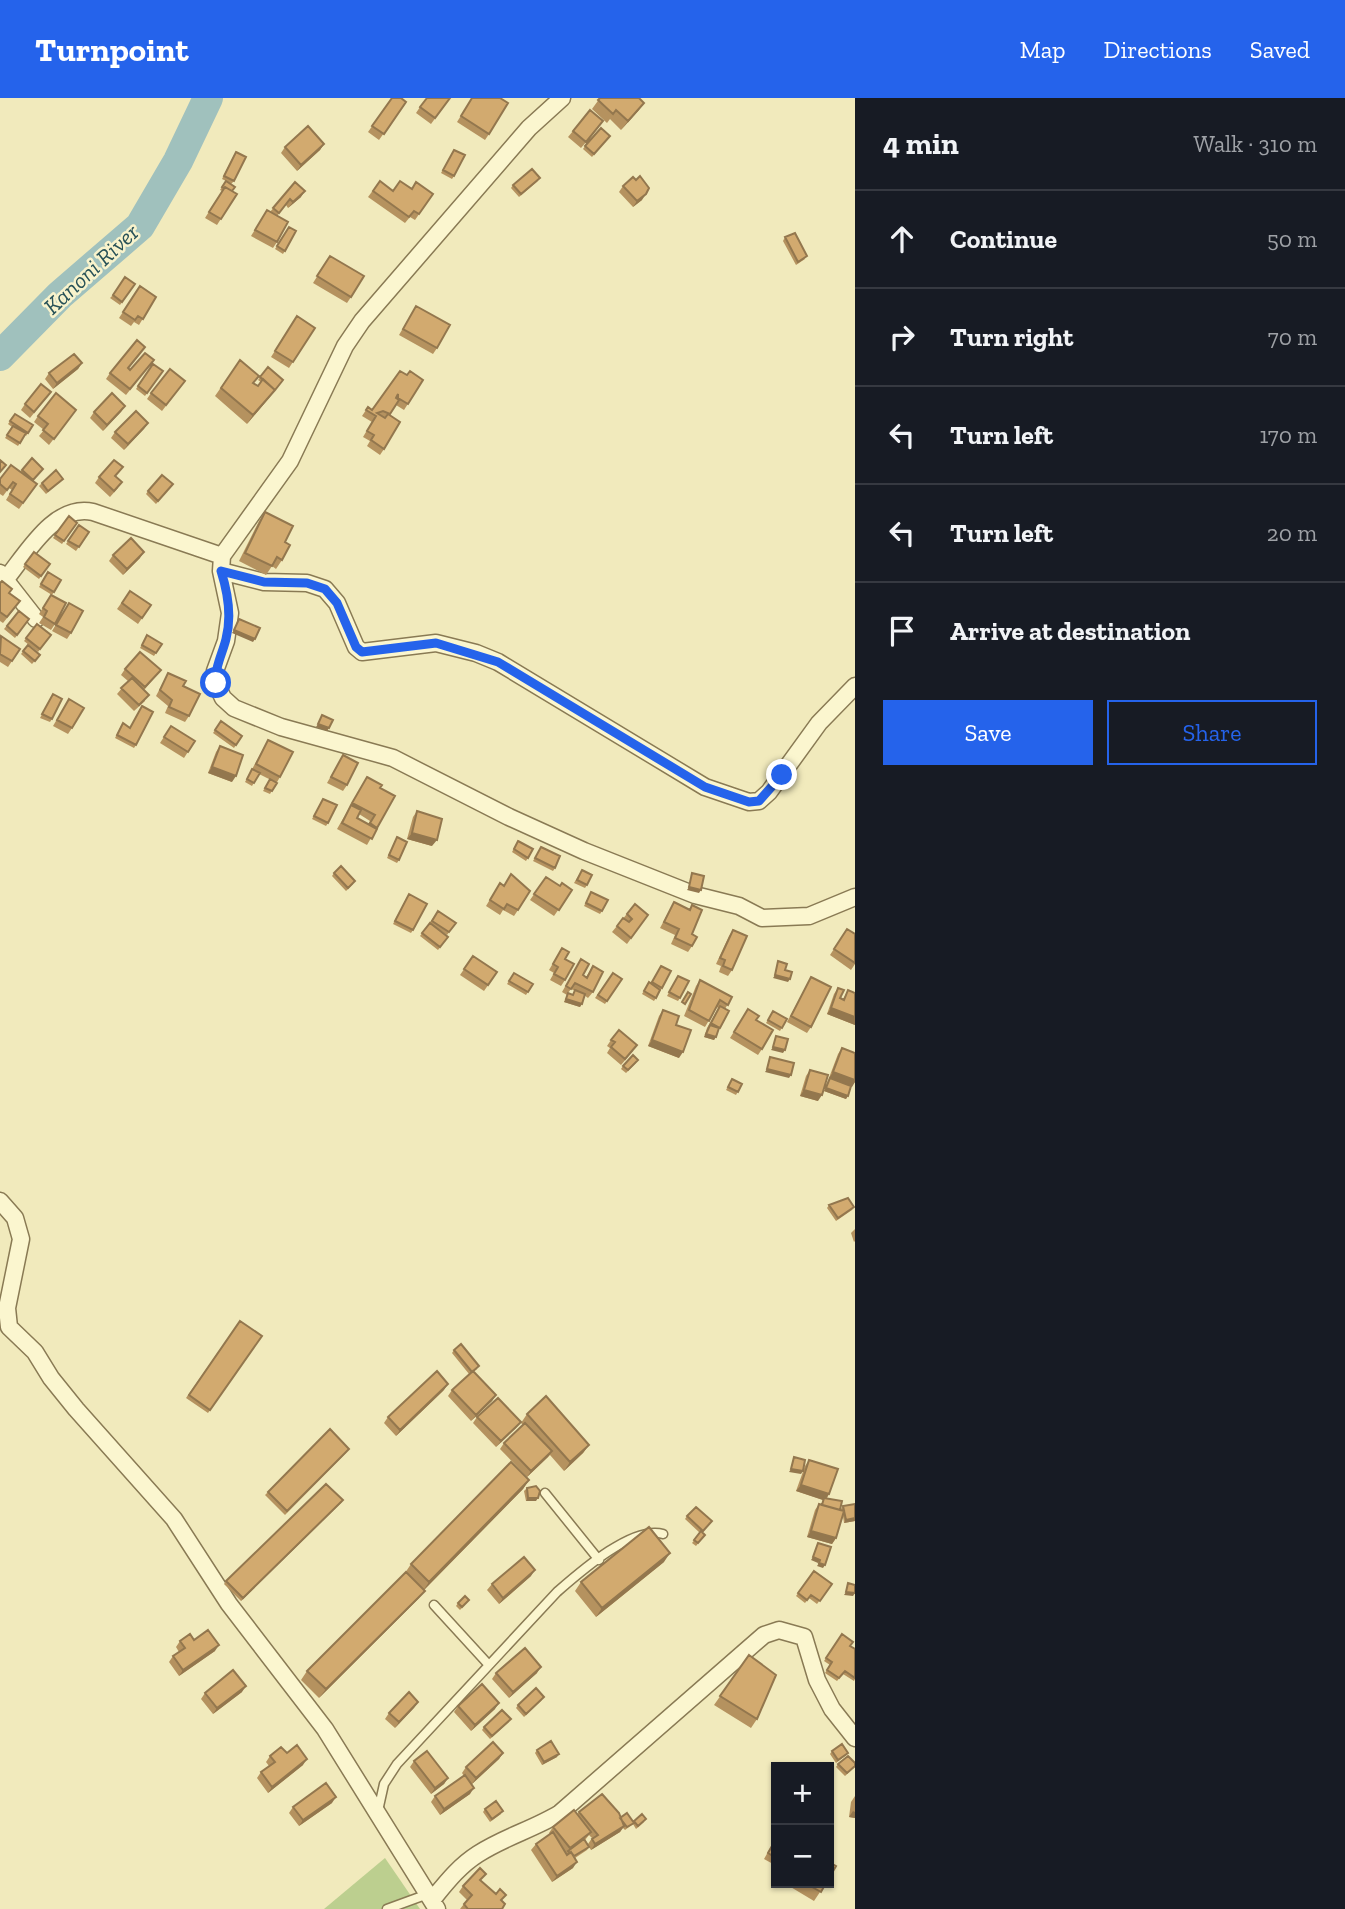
<!DOCTYPE html>
<html lang="en">
<head>
<meta charset="utf-8">
<style>
	body { margin:0; font-family:"Zilla Slab",serif; background:#20242c; color:#f1f3f6 }
	.controls { position:absolute; right:21px; bottom:21px; display:grid; overflow:hidden; border-radius:0px; box-shadow:0 2px 5px #0004 }
	.controls button { width:63px; height:63px; display:grid; place-items:center; padding:0; border:0; border-bottom:2px solid #363941; background:#171b24; color:#f1f3f6; font:35px sans-serif }
	.stop { position:absolute; width:21px; height:21px; margin:-16px; border:5px solid #2563eb; border-radius:50%; background:#fff }
	.stop.end { background:#2563eb; border-color:#fff; box-shadow:0 2px 7px #0008 }
	.list { margin:0; padding:0; list-style:none }
	h2 { display:flex; justify-content:space-between; align-items:center; height:91px; margin:0; padding:0 28px; font-size:30px }
	h2 small { font-size:23px; font-weight:400; color:#9ea1a6 }
	.list li { display:grid; grid-template-columns:46px 1fr auto; gap:21px; align-items:center; box-sizing:border-box; height:98px; padding:0 28px; border-top:2px solid #363941 }
	.list b { display:block; font-size:26px; white-space:nowrap }
	.list em { font-size:23px; font-style:normal; color:#9ea1a6 }
	.actions { display:flex; gap:14px; padding:21px 28px }
	.actions a { flex:1; padding:16px 0; border:2px solid #2563eb; border-radius:0px; text-align:center; font-size:24px; color:#2563eb }
	.actions .main { background:#2563eb; color:#fff }
	.icon { flex:none; width:38px; height:38px; fill:none; stroke:currentColor; stroke-width:2; stroke-linecap:round; stroke-linejoin:round }
	.map { position:relative; flex:none; width:855px; height:1811px; overflow:hidden }
	header { display:flex; align-items:center; gap:42px; box-sizing:border-box; height:98px; padding:0 35px; background:#2563eb; color:#fff }
	header strong { font-size:33px }
	nav { display:flex; gap:38px; margin-inline-start:auto; font-size:24px }
	main { display:flex }
	aside { flex:1; background:#171b24 }
	.map>svg:first-child { display:block }
	.green { fill:#bccf8f }
	.lines { fill:none; stroke-linecap:round; stroke-linejoin:round }
	.river { stroke:#a0c1bd; stroke-width:30 }
	.lane-casing { stroke:#897a54; stroke-width:11 }
	.street-casing { stroke:#897a54; stroke-width:19 }
	.lane { stroke:#fbf6cf; stroke-width:8 }
	.street { stroke:#fbf6cf; stroke-width:16 }
	.wall { fill:#b5925f; fill-rule:evenodd }
	.shaded-wall { fill:#93774e }
	.building { fill:#d2aa6f; stroke:#93774e; stroke-width:2 }
	.route { stroke:#2563eb; stroke-width:9 }
	.labels { text-anchor:middle; dominant-baseline:central; stroke-width:5; stroke-linejoin:round; paint-order:stroke }
	.water-label { font-size:23px; font-style:italic; fill:#285258; stroke:#f8f3cc }
</style>
</head>
<body>
<header>
<strong>Turnpoint</strong>
<nav><a>Map</a><a>Directions</a><a>Saved</a></nav>
</header>
<main>
<div class="map">
<svg width="855" height="1811" viewBox="0 0 855 1811">
	<rect width="100%" height="100%" fill="#f1eabc"/>
	<path class="green" d="M385,1760L420,1811H324Z"/>
	<g class="lines">
		<path class="river" d="M0,258L60,197L140,128L178,63L208,0"/>
		<defs>
			<path id="lane" d="M545,1395L599,1462
				M434,1507L488,1566
				M378,1713L384,1686L397,1666L557,1494C580,1474 633,1427 663,1436
				M387,1811L428,1796"/>
			<path id="street" d="M562,0L529,30L362,223L345,248L290,363L222,458L221,473L230,515L226,543L215,573L216,585L223,600L234,610L281,629L393,660L509,719L584,753L695,797L739,808L762,820L809,818L855,799
				M221,473L264,484L307,485L325,491L337,505L356,549L362,554L436,545L476,555L498,564L705,689L749,704L759,703L769,694L819,625L855,588
				M0,475L36,521
				M6,481C27,455 55,405 93,414L222,458
				M0,1103L15,1120L21,1141L7,1210L9,1229L35,1254L51,1280L76,1311L174,1421L229,1506L325,1631L437,1811
				M432,1802C446,1785 459,1768 478,1756C504,1739 534,1731 560,1715L764,1537L779,1532L804,1539L817,1582L832,1611L855,1640"/>
		</defs>
		<use href="#lane" class="lane-casing"/>
		<use href="#street" class="street-casing"/>
		<use href="#lane" class="lane"/>
		<use href="#street" class="street"/>
	</g>
	<path class="wall" d="M392,0L406,4L379,42L368,34Z
		M450,0L431,26L416,15L420,9Z
		M472,0L489,36L485,42L457,24Z
		M600,0L644,5L638,13L621,32L610,21L607,25L592,11Z
		M599,29L581,50L568,39L573,33Z
		M607,41L592,59L583,51L585,48Z
		M324,46L320,52L297,73L281,55L285,49Z
		M452,55L454,78L452,81L441,75Z
		M234,57V83L231,86L232,93L237,96L217,127L205,120L222,93L220,92L226,83L222,81Z
		M636,82L642,102L633,109L619,94L623,88Z
		M380,83L393,93L412,91L433,96L415,122L410,119L405,125L368,99Z
		M538,83L519,99L511,90L513,87Z
		M295,84L301,99L288,110L286,107L277,118V144L273,150L251,138L267,112L270,114Z
		M289,129L296,133L283,156L275,151Z
		M785,139L805,161L796,167L783,143Z
		M330,158L351,199L347,205L313,185Z
		M135,186L120,207L110,200L113,197Z
		M140,188L156,199L139,227L134,224L131,228L119,220Z
		M416,208L437,250L433,256L399,237Z
		M297,218L315,230L289,270L271,259Z
		M141,255L128,271L130,272L149,268L126,297L106,281L110,275Z
		M240,262L254,285L258,288L261,284L258,282L268,269L273,295L247,326L215,298Z
		M82,265L78,271L53,291L45,281L49,275Z
		M153,266L163,273L145,298L136,291Z
		M407,277L423,282L404,312L396,307L389,317L384,351L380,357L367,348L370,343L363,339L372,324L362,318L368,309L372,312Z
		M185,283L162,313L147,301L151,295Z
		M51,294L30,320L21,312L25,306Z
		M125,308L103,333L90,320L94,314Z
		M76,312L49,347L39,338L44,332L34,324L38,318Z
		M15,316L33,327L26,338L25,337L18,348L5,340L12,329L8,326Z
		M148,325L124,352L111,340L115,334Z
		M32,360L33,383L37,386L19,411L6,402L12,392L9,390L3,398L0,396V381L20,374Z
		M116,378L118,390L110,399L95,385L99,379Z
		M63,381L46,396L39,388L42,385Z
		M173,386L156,406L146,396L148,393Z
		M265,414L285,444L282,462L276,471L272,468L266,477L239,463L259,423Z
		M69,418L77,425L62,446L53,440Z
		M79,427L89,434L76,453L66,446Z
		M34,454L50,466L39,481L23,469Z
		M113,457L140,460L123,477L109,463Z
		M48,474L61,482L52,497L39,489Z
		M0,485L9,495L16,509L3,525L0,523Z
		M130,493L151,507L138,526L117,511Z
		M51,497L55,526L51,532L39,525L43,519L39,516Z
		M69,505L71,535L67,541L52,533Z
		M19,513L29,521L15,540L4,531Z
		M37,526L51,537L38,554L24,543Z
		M147,537L162,546L154,558L140,550Z
		M0,540L20,551L8,569L0,564Z
		M28,547L40,557L32,566L21,556Z
		M125,571L161,572L144,592L145,603L134,613L117,596L128,583L121,577Z
		M168,575L189,618L185,624L165,615L168,608L156,598Z
		M51,599L52,621L50,624L40,620Z
		M69,601L72,630L68,636L53,628Z
		M221,623L242,638L234,650L213,635Z
		M121,628L130,629L136,647L134,650L115,640Z
		M171,628L195,643L184,660L160,645Z
		M268,642L280,679L270,696L263,693L270,681L273,683L259,676L252,688L245,684Z
		M220,648L232,684L208,675L216,654Z
		M343,657L347,687L343,693L327,685Z
		M367,679L380,690L395,698L367,747L337,731ZM359,716L370,723L368,727L357,720Z
		M323,701L328,725L326,728L312,721Z
		M417,713L432,748L407,741L413,719Z
		M397,739L399,762L397,765L387,760Z
		M518,743L533,751L526,763L512,754Z
		M541,749L555,770L553,773L533,763Z
		M334,775L353,786L346,793L332,778Z
		M580,775L587,787L585,790L574,785Z
		M546,779L560,788L572,792L554,818L530,802Z
		M500,785L518,812L514,818L503,812L500,817L486,808Z
		M591,794L602,813L600,816L584,808Z
		M407,799L413,832L411,835L393,826Z
		M674,804L689,812L692,807V848L688,854L671,846L675,837L660,830Z
		M635,806L648,817L627,846L612,834Z
		M438,813L456,825L447,837L438,831L448,839L438,852L420,838Z
		M847,831L855,836V866L851,872L830,857Z
		M733,832L732,872L728,878L719,874L721,868L716,866L729,838Z
		M562,850L565,861V882L561,888L550,882L554,875L549,872Z
		M473,858L497,874L484,893L460,877Z
		M581,861L583,877L586,879L593,868V894L588,900L584,897L580,909L564,904L567,897L562,894ZM571,891L575,893L572,897L568,895Z
		M661,868L662,890L654,903L642,896L649,884L651,886Z
		M514,875L533,886L526,897L507,886Z
		M613,875L622,881L605,906L595,900Z
		M811,879V929L807,935L787,924Z
		M676,881L680,900L678,903L667,898Z
		M700,882L732,899L725,911L719,931L714,942L704,939L707,930L718,910L717,909L705,929L684,918L696,888Z
		M838,890L840,900L843,901L848,892L855,895V927L827,916L834,896Z
		M748,911L756,922L762,951L758,957L730,940Z
		M663,912L676,927L679,960L648,948L659,918Z
		M773,913L787,921L780,933L766,925Z
		M611,942L633,953L621,967L607,955L610,950L607,948Z
		M842,950L855,955V984L851,988L846,1001L824,993L838,956Z
		M636,965L626,975L621,971L623,968Z
		M810,972L818,1003L800,998L806,978Z
		M732,981L742,986L736,997L726,992Z
		M829,1107L854,1109L852,1112L836,1123L827,1110Z
		M855,1131V1143L854,1144L851,1135Z
		M240,1223L262,1238L208,1315L186,1300Z
		M454,1252L477,1271L473,1274L496,1297L492,1303L471,1323L448,1298L452,1292L469,1276L452,1255Z
		M444,1292L396,1338L384,1325L388,1319Z
		M527,1316L589,1347L583,1355L564,1373L550,1357L527,1379L500,1351L504,1345L523,1327L521,1325Z
		M477,1319L521,1324L516,1330L496,1349L473,1325Z
		M347,1354L285,1417L265,1397L268,1394Z
		M809,1362L829,1396L827,1400L840,1412L842,1413L841,1411L843,1408L855,1423L844,1425L843,1418L836,1440L832,1446L807,1439L815,1412L819,1406L821,1407L823,1402L796,1393L805,1368Z
		M529,1382L523,1391L424,1492L425,1493L418,1501L319,1600L301,1582L307,1573L405,1475L411,1466Z
		M527,1390L536,1403H526L524,1393Z
		M343,1402L241,1503L224,1486L226,1483Z
		M687,1418L712,1423L703,1434L705,1437L696,1448L692,1445L700,1435L685,1421Z
		M664,1464L596,1519L575,1493L581,1484Z
		M814,1473L832,1486L817,1506L809,1500L805,1505L796,1498Z
		M531,1478L499,1506L487,1492L492,1486Z
		M469,1502L460,1512L456,1508L458,1505Z
		M842,1536L850,1548L855,1551V1581L854,1583L843,1576L837,1583L825,1575L830,1567L824,1563Z
		M194,1542L215,1553L179,1578L169,1564L173,1558L179,1554L176,1549L180,1543Z
		M749,1557L757,1621L751,1630L714,1607Z
		M496,1575H537L509,1600L492,1581Z
		M242,1594L213,1616L201,1601L205,1595Z
		M542,1602L524,1619L516,1610L518,1607Z
		M418,1604L395,1630L385,1621L389,1615Z
		M458,1608L495,1611L471,1633L454,1614Z
		M509,1624L490,1641L482,1632L484,1629Z
		M537,1652L557,1659L542,1667L535,1655Z
		M832,1653L848,1655L845,1658L836,1665L830,1656Z
		M287,1655L303,1667L268,1695L257,1680L261,1674L269,1668L266,1664L270,1658Z
		M503,1655L499,1661L472,1686L470,1696L440,1717L431,1704L435,1698L464,1678L462,1675L466,1669Z
		M414,1663L448,1680L444,1686L431,1696L410,1669Z
		M855,1665V1669L845,1678L836,1669L838,1666Z
		M855,1698V1720L849,1719L851,1704Z
		M332,1705L299,1728L289,1715L293,1709Z
		M485,1711L501,1716L490,1724L483,1714Z
		M579,1714L621,1719L634,1724L642,1716L644,1724L636,1731L633,1726L625,1732L623,1730L620,1734L591,1752L589,1749L587,1752L575,1760L573,1770L552,1784L531,1752L536,1746L550,1736L549,1735L553,1729L577,1716ZM589,1737L592,1740L588,1746L585,1742Z
		M776,1740V1764L775,1763L773,1766L764,1761Z
		M481,1783L502,1803V1811H460L467,1802L459,1794L463,1788Z
		M784,1785H826L814,1803Z"/>
	<path class="shaded-wall" d="M644,5L638,13L621,32L628,23Z
		M324,46L320,52L297,73L301,67Z
		M305,93L301,99L288,110L293,104Z
		M646,96L642,102L633,109L637,103Z
		M82,265L78,271L53,291L57,285Z
		M275,292L269,300L247,326L253,317Z
		M125,308L121,314L103,333L107,327Z
		M148,325L144,331L124,352L128,346Z
		M144,454L140,460L123,477L127,471Z
		M234,532L255,541L253,544L232,535Z
		M318,626L329,630L327,633L316,629Z
		M212,669L236,678L232,684L208,675Z
		M412,735L437,742L432,748L407,741Z
		M689,789L701,792L699,795L687,792Z
		M775,877L790,881L788,884L773,880Z
		M566,901L582,906L580,909L564,904Z
		M831,910L855,919V927L827,916Z
		M706,936L716,939L714,942L704,939Z
		M652,942L683,954L679,960L648,948Z
		M773,949L785,952L783,955L771,952Z
		M767,971L791,977L789,980L765,974Z
		M833,974L855,982V984L852,989L829,980Z
		M826,990L848,998L846,1001L824,993Z
		M804,992L822,997L818,1003L800,998Z
		M448,1286L444,1292L396,1338L400,1332Z
		M496,1297L492,1303L471,1323L476,1317Z
		M521,1324L516,1330L496,1349L501,1343Z
		M589,1347L583,1355L564,1373L570,1364Z
		M552,1353L548,1359L527,1379L531,1373Z
		M791,1371L803,1373L801,1376L789,1374Z
		M529,1382L523,1391L423,1493L429,1484Z
		M801,1387L829,1396L825,1402L824,1400L823,1402L796,1393Z
		M528,1400H538L536,1403H526Z
		M343,1402L341,1405L241,1503L243,1500Z
		M855,1420V1423L844,1425L846,1422Z
		M811,1433L836,1440L832,1446L807,1439Z
		M670,1455L664,1464L596,1519L602,1510Z
		M813,1459L820,1462L818,1465L811,1462Z
		M819,1465L825,1467L823,1470L817,1468Z
		M535,1472L531,1478L499,1506L503,1500Z
		M425,1493L418,1501L319,1600L326,1591Z
		M846,1494L855,1495L853,1498L844,1497Z
		M219,1547L215,1553L179,1578L183,1572Z
		M541,1569L537,1575L509,1600L513,1594Z
		M246,1588L242,1594L213,1616L217,1610Z
		M418,1604L414,1610L395,1630L399,1624Z
		M499,1605L495,1611L471,1633L475,1627Z
		M503,1655L499,1661L472,1686L476,1680Z
		M559,1656L557,1659L542,1667L544,1664Z
		M307,1661L303,1667L268,1695L272,1689Z
		M448,1680L444,1686L431,1696L435,1690Z
		M474,1690L470,1696L440,1717L444,1711Z
		M336,1699L332,1705L299,1728L303,1722Z
		M853,1713L855,1714V1720L849,1719Z
		M624,1728L620,1734L591,1752L595,1746Z
		M577,1764L573,1770L552,1784L557,1778Z"/>
	<path class="building" d="M392,0H401L406,4L384,36L372,28Z
		M427,0H450L435,20L420,9Z
		M472,0H500L508,5L489,36L461,18Z
		M600,0H639L644,5L628,23L616,12L613,16L598,2Z
		M590,12L603,23L586,44L573,33Z
		M308,28L324,46L301,67L285,49Z
		M601,30L610,38L594,56L585,48Z
		M454,52L465,57L454,78L443,72Z
		M236,54L246,59L234,83L224,78Z
		M532,71L540,80L521,96L513,87Z
		M640,78L649,90L646,96L637,103L623,88L633,79L636,82Z
		M226,83L235,89L232,93L225,89L224,90L222,89Z
		M380,83L393,93L400,83L412,91L416,84L433,96L419,116L414,113L409,119L373,93Z
		M295,84L305,93L293,104L290,101L279,115L273,110Z
		M225,89L237,96L221,121L209,114Z
		M267,112L288,124L277,144L255,132Z
		M289,129L296,133L285,153L277,148Z
		M795,135L807,158L798,164L785,139Z
		M330,158L364,178L351,199L317,178Z
		M125,179L135,186L122,204L113,197Z
		M140,188L156,199L143,221L138,218L135,222L123,214Z
		M416,208L450,227L437,250L403,231Z
		M297,218L315,230L293,264L275,253Z
		M137,242L145,249L128,270L130,272L145,255L154,262L130,291L110,275Z
		M74,256L82,265L57,285L49,275Z
		M240,262L259,278L253,285L258,288L263,281L275,292L253,317L221,290Z
		M153,266L163,273L147,295L138,288Z
		M268,269L283,282L275,292L260,279Z
		M170,271L185,283L166,307L151,295Z
		M400,273L407,277L410,273L423,282L408,306L398,300V296L396,300L399,302L390,316L383,313L377,315L385,320L388,316L400,324L384,351L371,342L374,337L367,333L376,318L366,312L368,309L372,312Z
		M41,286L51,294L34,314L25,306Z
		M56,295L76,312L54,341L43,332L48,326L38,318Z
		M112,295L125,308L107,327L94,314Z
		M136,313L148,325L128,346L115,334Z
		M15,316L33,327L28,335L10,323Z
		M13,328L26,335L20,345L7,337Z
		M32,360L43,371L33,382L22,372Z
		M0,362L6,367L0,374Z
		M114,362L123,369L115,378L122,384L114,393L99,379Z
		M11,367L37,386L23,405L10,396L16,386L13,384L7,392L0,386V381Z
		M56,372L63,381L48,393L42,385Z
		M162,377L173,386L158,403L148,393Z
		M265,414L293,428L285,444L290,447L282,462L277,459L272,468L245,455Z
		M69,418L77,425L64,443L55,437Z
		M79,427L89,434L79,449L68,443Z
		M131,440L144,454L127,471L113,457Z
		M34,454L50,466L41,478L25,466Z
		M48,474L61,482L54,494L41,486Z
		M2,483L12,491L9,495L20,503L7,519L0,514V485Z
		M130,493L151,507L142,520L122,505Z
		M51,497L66,505L55,526L44,519L47,513L43,510Z
		M69,505L83,513L71,535L56,527Z
		M19,513L29,521L17,537L7,528Z
		M239,521L260,530L255,541L234,532Z
		M37,526L51,537L40,551L26,540Z
		M147,537L162,546L156,555L142,547Z
		M1,538L20,551L12,563L0,556Z
		M28,547L40,557L35,563L23,553Z
		M140,554L161,572L145,589L125,571Z
		M168,575L186,583L183,588L200,596L189,618L169,609L172,602L160,592Z
		M132,580L149,597L139,607L121,590Z
		M53,596L62,601L52,621L42,616Z
		M69,601L84,610L72,630L57,622Z
		M142,608L153,614L136,647L117,637L123,625L130,630Z
		M322,617L333,622L329,630L318,626Z
		M221,623L242,638L236,647L215,632Z
		M171,628L195,643L188,654L164,639Z
		M268,642L293,654L280,679L256,666Z
		M220,648L243,657L236,678L212,669Z
		M343,657L358,665L347,687L331,679Z
		M252,671L260,675L254,685L247,681Z
		M367,679L382,687L380,690L395,698L377,730L370,725L375,717L352,705Z
		M270,681L277,685L272,693L265,690Z
		M323,701L337,707L328,725L314,718Z
		M351,707L361,712L357,720L377,731L372,741L342,725Z
		M417,713L442,721L437,742L412,735Z
		M397,739L407,744L399,762L389,757Z
		M518,743L533,751L528,760L514,751Z
		M541,749L560,758L555,770L535,760Z
		M341,768L355,783L348,790L334,775Z
		M582,772L592,777L587,787L577,782Z
		M692,775L704,778L701,792L689,789Z
		M511,776L530,793L518,812L507,806L504,811L490,802L500,785L504,788Z
		M546,779L560,788L562,785L572,792L559,812L534,796Z
		M591,794L608,802L602,813L586,805Z
		M409,796L427,806L413,832L395,823Z
		M674,804L690,812L692,807L702,812L692,836L697,839L692,848L675,840L679,831L664,824Z
		M635,806L648,817L631,840L617,828L623,820L629,824L632,821L627,816Z
		M438,813L456,825L449,834L432,823Z
		M430,825L448,839L440,849L422,835Z
		M847,831L855,836V865L834,851Z
		M733,832L747,838L732,872L723,868L725,862L720,860Z
		M562,850L569,854L565,861L574,866L565,882L554,876L558,869L553,866Z
		M473,858L497,874L488,887L464,871Z
		M581,861L589,866L583,877L587,880L593,868L603,874L593,894L575,885L571,891L566,888Z
		M778,863L787,866L785,872L792,874L790,881L775,877Z
		M661,868L671,873L662,890L652,884Z
		M514,875L533,886L528,894L509,883Z
		M613,875L622,881L607,903L598,897Z
		M678,878L689,883L680,900L669,894Z
		M811,879L831,889L811,929L791,918Z
		M700,882L732,899L728,907L720,902L709,923L689,912Z
		M649,884L660,892L656,900L644,893Z
		M838,890L844,892L840,900L844,902L848,892L855,895V919L831,910Z
		M575,892L585,896L582,906L566,901L568,895L573,897Z
		M688,894L691,896L685,906L682,904Z
		M720,908L729,913L720,930L711,925Z
		M748,911L759,918L756,922L773,932L762,951L734,934Z
		M663,912L679,918L676,927L691,932L683,954L652,942Z
		M773,913L787,921L782,930L768,922Z
		M710,927L719,930L716,939L706,936Z
		M619,932L637,947L625,961L611,949L615,944L611,942Z
		M776,938L788,941L785,952L773,949Z
		M842,950L855,955V982L833,974Z
		M633,957L638,962L628,972L623,968Z
		M770,959L794,965L791,977L767,971Z
		M810,972L828,977L822,997L804,992Z
		M830,980L851,988L848,998L826,990Z
		M732,981L742,986L738,994L728,989Z
		M848,1100L854,1109L838,1120L829,1107Z
		M240,1223L262,1238L210,1312L189,1297Z
		M461,1246L479,1268L472,1274L454,1252Z
		M437,1273L448,1286L400,1332L388,1319Z
		M473,1273L496,1297L476,1317L452,1292Z
		M546,1298L589,1347L570,1364L527,1316Z
		M498,1300L521,1324L501,1343L477,1319Z
		M525,1325L552,1353L531,1373L504,1345Z
		M330,1331L349,1351L287,1413L268,1394Z
		M794,1359L805,1362L803,1373L791,1371Z
		M809,1362L838,1371L829,1396L801,1387Z
		M511,1364L529,1382L429,1484L411,1466Z
		M326,1386L343,1402L243,1500L226,1483Z
		M536,1388L540,1393L538,1400H528L527,1390Z
		M824,1400L842,1403L840,1412L822,1407Z
		M819,1406L844,1413L836,1440L811,1433Z
		M855,1406V1420L846,1422L843,1408Z
		M696,1409L712,1423L703,1433L687,1418Z
		M649,1429L670,1455L602,1510L581,1484Z
		M701,1433L705,1437L698,1445L694,1442Z
		M818,1445L831,1449L825,1467L819,1465L820,1462L813,1459Z
		M524,1459L535,1472L503,1500L492,1486Z
		M814,1473L832,1486L820,1503L811,1497L807,1502L798,1495Z
		M406,1474L425,1493L326,1591L307,1573Z
		M848,1485L855,1487V1495L846,1494Z
		M465,1498L469,1502L462,1509L458,1505Z
		M208,1532L219,1547L183,1572L173,1558L185,1550L180,1543L190,1536L194,1542Z
		M842,1536L853,1544L850,1548L855,1551V1580L845,1573L839,1580L827,1572L832,1564L826,1560Z
		M525,1550L541,1569L513,1594L496,1575Z
		M749,1557L776,1577L757,1621L720,1598Z
		M233,1572L246,1588L217,1610L205,1595Z
		M482,1586L499,1605L475,1627L458,1608Z
		M536,1590L544,1599L526,1616L518,1607Z
		M409,1594L418,1604L399,1624L389,1615Z
		M502,1612L511,1621L492,1638L484,1629Z
		M551,1643L559,1656L544,1664L537,1652Z
		M493,1644L503,1655L476,1680L466,1669Z
		M842,1646L848,1655L838,1662L832,1653Z
		M297,1647L307,1661L272,1689L261,1674L275,1664L270,1658L281,1649L287,1655Z
		M427,1653L448,1680L435,1690L414,1663Z
		M848,1658L855,1665V1668L847,1675L838,1666Z
		M465,1677L474,1690L444,1711L435,1698Z
		M326,1685L336,1699L303,1722L293,1709Z
		M602,1696L619,1715L624,1728L595,1746L592,1741L598,1737L579,1714Z
		M496,1703L503,1713L492,1721L485,1711Z
		M574,1712L591,1734L570,1750L553,1729Z
		M627,1715L634,1725L627,1729L620,1720Z
		M642,1716L646,1721L638,1728L634,1723Z
		M553,1734L567,1757L571,1754L577,1764L557,1778L536,1746Z
		M584,1741L589,1749L574,1758L571,1754L570,1755L568,1753Z
		M776,1741V1760L768,1755Z
		M829,1764L836,1768L829,1780Z
		M480,1770L486,1776L480,1782L496,1796L500,1791L506,1797L501,1802L505,1806L502,1811H468L464,1806L472,1797L463,1788Z
		M805,1785H826L821,1794Z"/>
	<g class="lines">
		<path class="route" d="M216,585C215,568 222,557 226,541C232,518 228,495 221,473L264,484L307,485L325,491L337,505L356,549L362,554L436,545L498,564L705,689L749,704L759,703L782,677"/>
	</g>
	<g class="labels">
		<g class="water-label">
			<text transform="translate(91 171) rotate(-43)">Kanoni River</text>
		</g>
	</g>
</svg>
<div class="controls">
<button>+</button>
<button>−</button>
</div>
<div class="stop" style="left:216px;top:585px"></div>
<div class="stop end" style="left:782px;top:677px"></div>
</div>
<aside>
<h2>4 min<small>Walk · 310 m</small></h2>
<ul class="list">
<li><svg class="icon" aria-label="ahead" viewBox="0 0 24 24"><path d="M12 20V5M6 11l6-6 6 6"/></svg><div><b>Continue</b></div><em>50 m</em></li>
<li><svg class="icon" aria-label="right" viewBox="0 0 24 24"><path d="M7 20v-9h11M14 6l5 5-5 5"/></svg><div><b>Turn right</b></div><em>70 m</em></li>
<li><svg class="icon" aria-label="left" viewBox="0 0 24 24"><path d="M17 20v-9H6M10 6l-5 5 5 5"/></svg><div><b>Turn left</b></div><em>170 m</em></li>
<li><svg class="icon" aria-label="left" viewBox="0 0 24 24"><path d="M17 20v-9H6M10 6l-5 5 5 5"/></svg><div><b>Turn left</b></div><em>20 m</em></li>
<li><svg class="icon" aria-label="arrive" viewBox="0 0 24 24"><path d="M6 21V4h12l-3 4 3 4H6"/></svg><div><b>Arrive at destination</b></div></li>
</ul>
<div class="actions"><a class="main">Save</a><a>Share</a></div>
</aside>
</main>
</body>
</html>
